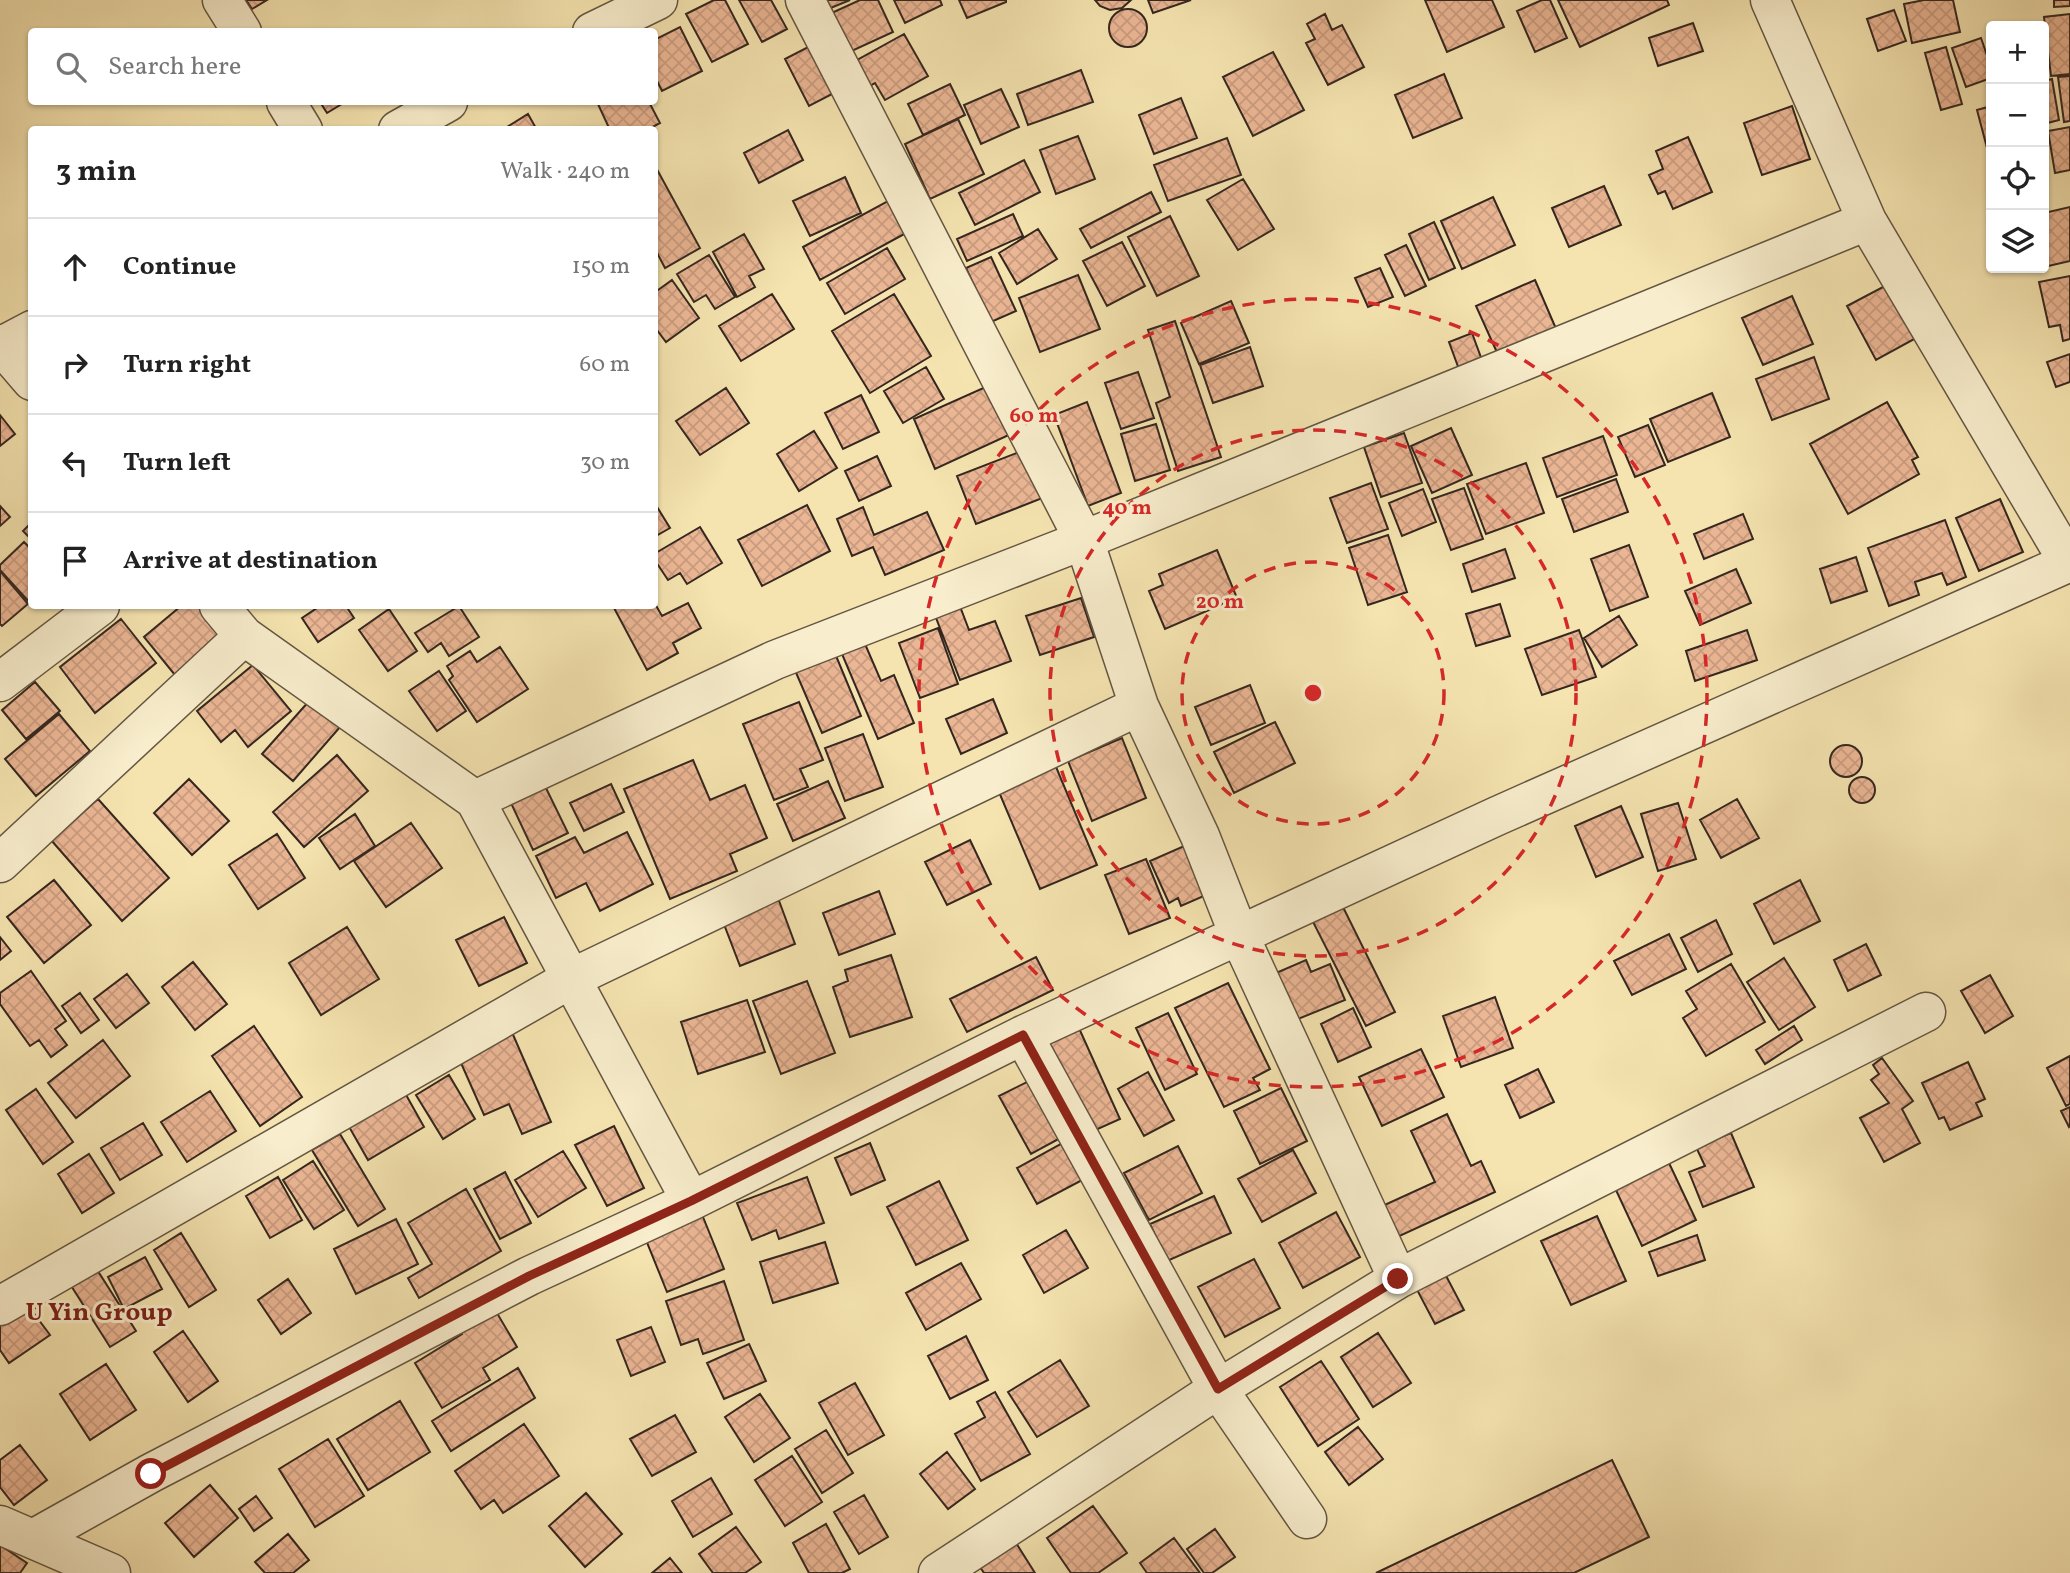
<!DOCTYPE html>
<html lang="en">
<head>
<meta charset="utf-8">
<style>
	body { margin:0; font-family:Vollkorn,serif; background:#f2f2f2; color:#222 }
	.controls { position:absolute; right:21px; top:21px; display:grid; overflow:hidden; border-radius:7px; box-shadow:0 2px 5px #0004 }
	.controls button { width:63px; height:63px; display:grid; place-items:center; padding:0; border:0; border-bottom:2px solid #e0e0e0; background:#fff; color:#222; font:35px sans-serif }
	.stop { position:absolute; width:21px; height:21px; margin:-16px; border:5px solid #8f2418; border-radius:50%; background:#fff }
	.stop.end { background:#8f2418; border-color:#fff; box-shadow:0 2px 7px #0008 }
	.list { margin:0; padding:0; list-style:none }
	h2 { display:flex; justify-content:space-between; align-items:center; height:91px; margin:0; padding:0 28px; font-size:30px }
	h2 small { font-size:23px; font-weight:400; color:#767676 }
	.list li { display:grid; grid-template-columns:46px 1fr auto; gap:21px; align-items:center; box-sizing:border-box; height:98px; padding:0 28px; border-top:2px solid #e0e0e0 }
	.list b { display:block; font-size:26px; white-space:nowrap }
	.list em { font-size:23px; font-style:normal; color:#767676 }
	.icon { flex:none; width:38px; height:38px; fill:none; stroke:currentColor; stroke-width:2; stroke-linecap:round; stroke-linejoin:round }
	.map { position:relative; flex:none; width:2070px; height:1573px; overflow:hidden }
	.search { position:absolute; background:#fff; box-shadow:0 2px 5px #0004; left:28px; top:28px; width:630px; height:77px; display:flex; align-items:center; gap:18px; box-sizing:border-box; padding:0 24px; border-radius:7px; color:#767676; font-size:26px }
	.panel { position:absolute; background:#fff; box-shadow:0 2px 5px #0004; left:28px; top:126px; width:630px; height:483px; border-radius:7px }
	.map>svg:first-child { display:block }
	.building { fill:url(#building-cross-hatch); stroke:#34271f; stroke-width:2 }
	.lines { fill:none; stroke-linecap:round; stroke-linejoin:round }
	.minor-casing { stroke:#645643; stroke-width:41 }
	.minor { stroke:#f8edcc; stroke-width:38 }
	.route { stroke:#8f2418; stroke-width:9 }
	.ring { fill:none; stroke:#d62828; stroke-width:3.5; stroke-dasharray:12 9 }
	.labels { text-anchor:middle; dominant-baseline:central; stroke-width:6; stroke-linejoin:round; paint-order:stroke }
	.neighbourhood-label { font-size:26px; font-weight:bold; fill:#7a1f14; stroke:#f8edcc }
	.centre { fill:#d62828; stroke:#f8edcc; stroke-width:3.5 }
	.ring-label { font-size:21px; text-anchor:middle; font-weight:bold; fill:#d62828; stroke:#f8edcc; stroke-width:6; stroke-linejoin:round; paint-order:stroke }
</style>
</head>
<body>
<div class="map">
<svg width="2070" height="1573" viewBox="0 0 2070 1573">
	<defs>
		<pattern id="building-cross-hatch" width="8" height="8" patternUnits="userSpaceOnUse" patternTransform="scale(1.75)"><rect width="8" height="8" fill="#ebb694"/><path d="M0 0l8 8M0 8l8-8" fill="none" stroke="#ca9c7f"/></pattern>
	</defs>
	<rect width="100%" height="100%" fill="#f5e4b0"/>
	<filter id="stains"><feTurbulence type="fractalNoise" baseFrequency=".00286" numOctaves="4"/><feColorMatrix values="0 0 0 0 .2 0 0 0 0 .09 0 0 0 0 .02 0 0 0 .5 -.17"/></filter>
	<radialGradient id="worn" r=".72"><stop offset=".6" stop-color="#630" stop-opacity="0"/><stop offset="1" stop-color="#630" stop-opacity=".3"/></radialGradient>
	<path class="building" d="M246,0H267L252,9Z
		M714,0H725L748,44L712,62L686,14Z
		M739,0H771L787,29L762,42Z
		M816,0H850L821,12Z
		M860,0H878L893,32L843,55L825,16Z
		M894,0H940L942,5L905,23Z
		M959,0H1006V2L967,18Z
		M1095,0H1131L1122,8L1110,10L1100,6Z
		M1148,0H1191L1153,13Z
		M1425,0H1492L1504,27L1447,52Z
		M1542,0H1550L1567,38L1535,52L1517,11Z
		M1558,0H1667L1669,5L1580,47Z
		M1924,0H1953L1960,32L1912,43L1904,4Z
		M2054,0H2070V6L2054,7Z
		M1109 28a19 19 0 1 1 38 0a19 19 0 1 1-38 0Z
		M1894,10L1906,41L1878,51L1867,19Z
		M1325,14L1332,30L1342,25L1364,67L1328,85L1306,43L1315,39L1307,24Z
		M2070,14V74L2051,76L2044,17Z
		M1693,23L1703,51L1658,66L1649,38Z
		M680,27L702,71L662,91L654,75V40Z
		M904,34L928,76L885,100L875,83L864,89L850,64Z
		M1981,38L1991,67V78L1966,87L1952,48Z
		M810,46L834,93L809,106L785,59Z
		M1946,47L1962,104L1941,110L1925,53Z
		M1273,52L1304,110L1253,136L1223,77Z
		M1081,70L1093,102L1028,125L1017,94Z
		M1444,74L1462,118L1413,138L1395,95Z
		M2070,76V121L2064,122L2058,77Z
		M2052,79L2059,120L2044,124V81Z
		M950,84L965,115L923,135L908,104Z
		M1001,89L1019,127L981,144L964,105Z
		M1181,98L1197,138L1154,154L1139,115Z
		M320,102H345L327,113Z
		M597,102H649L660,123L647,130H610Z
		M1792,106L1810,159L1762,175L1744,123Z
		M1991,106V163L1977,110Z
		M528,114L537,130H502Z
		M958,119L984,174L930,199L905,144Z
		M2070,127V170L2055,173L2048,131Z
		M788,130L803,160L759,183L744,153Z
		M1078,136L1095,179L1056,194L1040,150Z
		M1688,137L1712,192L1673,209L1665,191L1658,194L1649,175L1663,169L1656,151Z
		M1227,138L1241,175L1168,201L1154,165Z
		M1024,160L1040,192L975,225L959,193Z
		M654,164L700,248L665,268L654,247Z
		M845,177L861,213L810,236L793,201Z
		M1243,179L1274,229L1238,250L1207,200Z
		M1604,186L1621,225L1569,247L1552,208Z
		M1151,192L1161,212L1091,248L1080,229Z
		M1493,197L1515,245L1462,269L1441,221Z
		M888,201L906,233L820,280L803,247Z
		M2070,207V261L2044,267V213Z
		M1013,214L1023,236L967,261L957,239Z
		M1170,216L1199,276L1157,296L1128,237Z
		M1434,222L1455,268L1429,280L1409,234Z
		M1038,229L1057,259L1017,284L999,253Z
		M744,234L764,269L749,276L755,287L737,297L713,252Z
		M1122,242L1145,286L1107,306L1083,261Z
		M1406,245L1426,286L1405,296L1385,255Z
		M887,248L905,279L845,314L827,283Z
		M709,255L735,297L715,309L706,295L694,302L677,274Z
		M991,257L1016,311L991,322L966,268Z
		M1380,268L1393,297L1368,307L1355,278Z
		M1078,275L1100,329L1040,352L1019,298Z
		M2070,276V339L2063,341L2060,325L2049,327L2039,282Z
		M1898,279L1927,332L1876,360L1847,306Z
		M672,280L699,318L666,342L654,326V293Z
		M1535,280L1557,331L1499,357L1476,306Z
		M772,294L794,329L741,361L719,326Z
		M894,294L931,356L870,393L832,331Z
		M1792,296L1813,344L1763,365L1742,318Z
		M1231,301L1249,343L1199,364L1181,323Z
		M1175,321L1221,457L1178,471L1156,403L1170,397L1148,330Z
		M1472,333L1483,363L1460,372L1449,342Z
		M1250,347L1263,386L1213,403L1200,365Z
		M2070,354V382L2056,387L2047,362Z
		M1814,357L1829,399L1772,420L1756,379Z
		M926,367L944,399L903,423L884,391Z
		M1138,372L1154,418L1121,429L1105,383Z
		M990,385L1011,434L935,469L914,419Z
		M726,388L749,423L700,455L676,421Z
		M1712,393L1730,437L1668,462L1650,419Z
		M861,395L879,432L843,449L825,413Z
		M1087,402L1121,493L1088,506L1054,415Z
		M1887,402L1918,457L1912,460L1919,474L1848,514L1810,444Z
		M0,415L15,434L0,446Z
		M1156,424L1170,470L1135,481L1121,434Z
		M1648,425L1665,465L1635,477L1618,437Z
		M1451,428L1472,475L1432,493L1411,446Z
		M814,431L837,468L799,491L777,454Z
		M1404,433L1422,483L1381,497L1364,447Z
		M1603,436L1617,475L1557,497L1543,458Z
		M1027,449L1045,497L976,524L957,476Z
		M877,456L891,486L859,501L845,471Z
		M1526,463L1544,513L1486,534L1467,484Z
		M1616,479L1628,512L1574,532L1562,499Z
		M1371,483L1388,529L1347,543L1330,498Z
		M1464,488L1483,539L1451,550L1432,499Z
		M1423,489L1436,522L1402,536L1389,503Z
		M2000,499L2023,552L1979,571L1956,518Z
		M654,502L670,528L654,537Z
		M807,505L830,551L762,586L738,540Z
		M0,506L10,517L0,526Z
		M863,507L874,535L927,512L944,550L885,575L873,547L852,556L837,519Z
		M1743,514L1753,539L1704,559L1694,534Z
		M1945,520L1966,577L1947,585L1942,573L1915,582L1919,595L1889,606L1868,548Z
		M32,522V540L23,531Z
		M700,527L722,563L687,584L680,573L668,580L654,559V554Z
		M1388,535L1407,592L1368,605L1349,548Z
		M24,542L32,550V605L0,570V565Z
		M1629,545L1648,597L1610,611L1591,559Z
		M1505,549L1515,578L1472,592L1463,564Z
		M1217,550L1237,598L1165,629L1149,591L1163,585L1159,574Z
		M1856,557L1867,591L1831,603L1820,569Z
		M1736,569L1751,603L1700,625L1685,591Z
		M0,571L28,604L2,626L0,624Z
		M1081,598L1094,637L1040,655L1026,616Z
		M958,601L969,630L995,621L1011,661L960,680L933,610Z
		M654,602L662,616L688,603L701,628L673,643L678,653L647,670L613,606H654Z
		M1500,604L1510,636L1476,646L1466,614Z
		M181,606H201L224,634L175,675L144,637Z
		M320,606H346L354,618L318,642L302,618Z
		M459,606L479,637L449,656L441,643L428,652L415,633Z
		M389,609L417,651L388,671L359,630Z
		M1619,616L1637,645L1602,667L1584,638Z
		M121,619L156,663L95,713L60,667Z
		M938,628L958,684L920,698L899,643Z
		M1579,630L1596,677L1542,695L1525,649Z
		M1747,630L1757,660L1695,681L1686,651Z
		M865,644L881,681L894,675L914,723L878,739L842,654Z
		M500,647L528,689L477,722L449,680L453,676L447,666L470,651L477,662Z
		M834,651L861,716L822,733L794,668Z
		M253,665L291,711L248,747L235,730L221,742L197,711Z
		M439,671L466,711L437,731L409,691Z
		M35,682L60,711L26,739L2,710Z
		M1250,685L1265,723L1211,745L1195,707Z
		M993,699L1007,733L961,754L946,719Z
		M310,700L340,727L293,781L262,754Z
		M799,702L823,760L800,769L808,787L774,800L743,724Z
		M59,714L90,751L36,796L5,759Z
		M1275,722L1295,763L1234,793L1214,752Z
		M863,734L883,787L845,801L825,748Z
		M1122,738L1146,798L1092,821L1068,761Z
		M1830 761a16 16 0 1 1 32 0a16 16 0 1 1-32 0Z
		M337,755L368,791L304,847L273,812Z
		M693,760L710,800L745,785L767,838L730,854L737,871L670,899L624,789Z
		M1054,762L1097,865L1040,889L996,785Z
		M1849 790a13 13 0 1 1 26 0a13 13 0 1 1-26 0Z
		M189,779L229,821L192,855L154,813Z
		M828,781L845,818L793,841L777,804Z
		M544,784L568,833L533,850L510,801Z
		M611,784L624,812L584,831L570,803Z
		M98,799L169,878L122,921L51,840Z
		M1737,799L1759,838L1721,858L1700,820Z
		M1678,803L1696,859L1658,871L1641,814Z
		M1621,806L1643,857L1596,877L1575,826Z
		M355,814L375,846L340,869L319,838Z
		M411,823L442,868L386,907L354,861Z
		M627,832L653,884L600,911L586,883L556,898L536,856L575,837L584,853Z
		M277,834L305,878L258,909L229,865Z
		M970,840L991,884L947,905L925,862Z
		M1191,843L1213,892L1181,906L1178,898L1169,903L1150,861Z
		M1146,859L1170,918L1129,934L1105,875Z
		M54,880L91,925L44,963L7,917Z
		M1800,880L1820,921L1774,944L1754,904Z
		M879,891L895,934L839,955L823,913Z
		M778,898L795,944L740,966L722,919Z
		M1340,901L1395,1012L1366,1026L1310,916Z
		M504,917L527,963L479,986L456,940Z
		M1716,920L1732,954L1698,972L1681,938Z
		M347,927L379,979L321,1015L289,963Z
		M1669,934L1686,969L1632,995L1614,961Z
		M0,937L11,951L0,960Z
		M1866,944L1881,975L1848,991L1834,960Z
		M891,955L912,1017L850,1037L833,987L848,981L845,970Z
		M1036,957L1053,990L967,1032L950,999Z
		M1784,958L1815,1007L1779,1030L1747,982Z
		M1306,960L1311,972L1330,964L1345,1000L1288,1023L1269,976Z
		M193,962L227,1004L195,1030L162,987Z
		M1731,964L1765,1022L1706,1056L1683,1018L1697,1009L1686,991Z
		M31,971L66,1021L55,1029L67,1045L51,1057L39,1040L30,1046L0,1004V993Z
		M127,974L149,1003L116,1028L94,999Z
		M1990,975L2013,1016L1985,1033L1961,991Z
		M807,981L835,1053L781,1074L753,1001Z
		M1228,983L1270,1069L1253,1078L1260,1090L1224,1107L1175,1008Z
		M80,993L99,1020L81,1033L62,1006Z
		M1495,997L1513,1048L1461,1067L1443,1016Z
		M747,1000L765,1052L698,1074L681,1022Z
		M1353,1008L1371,1047L1338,1062L1321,1024Z
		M1168,1013L1197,1074L1165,1090L1136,1028Z
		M254,1026L302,1097L260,1126L212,1056Z
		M1078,1026L1120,1119L1091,1132L1041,1043Z
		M1794,1026L1802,1040L1765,1064L1756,1050Z
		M511,1030L551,1122L522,1134L509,1104L484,1115L457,1054Z
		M103,1040L130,1076L76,1118L48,1083Z
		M1421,1049L1444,1097L1382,1126L1359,1077Z
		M2070,1056V1104L2066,1106L2047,1068Z
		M1882,1058L1913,1101L1902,1109L1920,1143L1884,1162L1860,1118L1889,1103L1871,1080L1879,1074L1873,1065Z
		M1968,1062L1985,1099L1976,1103L1982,1116L1950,1130L1944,1117L1939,1119L1922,1083Z
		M1538,1069L1554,1102L1520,1118L1505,1085Z
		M1148,1072L1174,1120L1144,1136L1118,1089Z
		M449,1075L475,1119L443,1139L416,1095Z
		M1033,1079L1064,1136L1031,1154L999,1096Z
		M1281,1088L1307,1141L1260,1164L1234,1111Z
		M36,1089L73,1142L43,1164L6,1110Z
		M210,1091L236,1131L187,1162L161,1122Z
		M405,1093L424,1127L368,1160L348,1125Z
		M2070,1107V1126L2069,1127L2061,1111Z
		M1447,1114L1471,1166L1481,1161L1495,1192L1393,1239L1378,1208L1435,1182L1411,1131Z
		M143,1123L162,1155L120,1180L101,1148Z
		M614,1126L644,1188L607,1206L575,1145Z
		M1731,1133L1754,1187L1703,1207L1689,1172L1705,1166L1696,1147Z
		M340,1134L385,1209L358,1226L312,1150Z
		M1066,1141L1086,1178L1037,1204L1017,1168Z
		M870,1143L885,1180L851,1195L835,1158Z
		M1178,1146L1202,1193L1149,1220L1124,1173Z
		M1293,1150L1316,1193L1262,1222L1238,1179Z
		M563,1151L586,1188L538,1217L515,1180Z
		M89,1154L114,1193L82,1213L58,1174Z
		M313,1161L344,1210L314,1229L283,1180Z
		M1669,1163L1696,1220L1642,1246L1615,1188Z
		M505,1172L531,1223L500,1239L474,1189Z
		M278,1177L302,1220L270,1238L246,1196Z
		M807,1177L824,1223L779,1239L776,1230L752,1240L737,1203Z
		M939,1181L968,1240L916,1265L887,1207Z
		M466,1189L501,1251L419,1298L408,1278L432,1264L408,1223Z
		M1214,1196L1231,1233L1167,1261L1150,1224Z
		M701,1212L724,1269L667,1292L644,1235Z
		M1336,1212L1360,1257L1303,1288L1279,1243Z
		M1597,1216L1626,1281L1571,1305L1541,1241Z
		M396,1219L418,1264L356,1294L334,1249Z
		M1066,1230L1088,1268L1044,1293L1023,1255Z
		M181,1233L216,1290L189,1307L154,1250Z
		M1697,1235L1705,1260L1658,1276L1649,1252Z
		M825,1242L838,1283L773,1303L760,1262Z
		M145,1257L162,1289L124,1309L108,1277Z
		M1254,1259L1280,1308L1225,1337L1198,1287Z
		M961,1263L981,1299L926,1330L906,1293Z
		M96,1268L136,1331L110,1347L70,1284Z
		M1443,1270L1464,1310L1435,1324L1414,1284Z
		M288,1279L311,1313L281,1334L258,1300Z
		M724,1281L744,1340L703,1354L698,1339L681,1345L666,1301Z
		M27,1304L50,1335L9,1363L0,1350V1323Z
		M494,1308L517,1347L483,1368L490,1380L442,1408L415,1363L462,1334L460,1329Z
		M651,1327L665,1362L631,1376L617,1340Z
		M183,1331L218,1381L188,1402L154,1352Z
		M1378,1333L1411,1383L1373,1407L1341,1357Z
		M966,1336L988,1380L950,1399L928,1356Z
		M749,1344L766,1381L724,1399L707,1363Z
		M1060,1360L1089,1406L1037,1437L1008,1392Z
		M1321,1361L1359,1419L1318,1446L1280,1387Z
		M106,1364L136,1410L90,1440L60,1394Z
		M518,1368L535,1398L451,1451L432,1421Z
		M855,1383L884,1435L848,1455L819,1403Z
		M995,1392L1030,1454L981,1481L955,1434L985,1417L977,1402Z
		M760,1394L790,1438L754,1462L725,1417Z
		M400,1401L430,1452L368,1490L337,1439Z
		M675,1415L696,1452L652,1476L630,1439Z
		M524,1424L559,1476L503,1513L494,1500L481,1509L455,1471Z
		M1358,1427L1383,1459L1349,1485L1325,1452Z
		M826,1430L853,1473L822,1493L795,1449Z
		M328,1439L364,1496L315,1527L279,1469Z
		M20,1445L47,1480L14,1505L0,1487V1460Z
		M947,1452L975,1489L948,1509L920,1474Z
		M792,1456L822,1502L785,1526L755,1480Z
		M1612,1460L1649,1537L1574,1573H1376Z
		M711,1478L732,1514L693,1537L672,1501Z
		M210,1485L238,1518L194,1557L165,1523Z
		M586,1493L622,1534L585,1567L549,1526Z
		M864,1495L888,1537L859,1554L834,1512Z
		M256,1496L272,1518L254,1531L239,1509Z
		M1093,1506L1127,1553L1098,1573H1071L1047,1538Z
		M826,1524L850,1569L842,1573H809L793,1543Z
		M736,1527L761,1562L745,1573H713L699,1554Z
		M1215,1529L1235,1557L1212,1573H1204L1187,1549Z
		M288,1534L309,1560L293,1573H265L255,1562Z
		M1011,1535L1035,1573H984L974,1558Z
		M1174,1538L1200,1573H1147L1140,1563Z
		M0,1545L27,1563L20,1573H0Z
		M670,1558L682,1573H652Z"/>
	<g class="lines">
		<defs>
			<path id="minor" d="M222,0L242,32
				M805,0L1084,540L1139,706L1200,836L1239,935L1398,1279
				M1770,0L1867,221L2069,563
				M592,32L658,0
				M286,102L303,130
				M398,130L448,102
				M0,344L32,381
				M2,346L32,330
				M219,606L244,636L475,800L691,1201
				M0,682L100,606
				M475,800L775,660L1084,540L1867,221
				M0,863L244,636
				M1023,1035L1218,1389L1307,1519
				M0,1306L572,978L1139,706
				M0,1525L111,1573
				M33,1539L151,1473L529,1276L691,1201L1023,1035L1497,816L2070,562
				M938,1573L1218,1389L1398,1279L1926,1012"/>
		</defs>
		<use href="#minor" class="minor-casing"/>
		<use href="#minor" class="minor"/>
	</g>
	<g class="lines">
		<path class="route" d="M151,1474L529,1276L691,1201L1023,1035L1218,1389L1398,1279"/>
	</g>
	<g class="ring">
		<circle cx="1313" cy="693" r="131"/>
		<circle cx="1313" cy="693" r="263"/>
		<circle cx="1313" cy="693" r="394"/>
	</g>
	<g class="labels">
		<g class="neighbourhood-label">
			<text x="99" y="1313">U Yin Group</text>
		</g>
	</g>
	<circle cx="1313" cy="693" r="10" class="centre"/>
	<g class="ring-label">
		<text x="1034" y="422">60 m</text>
		<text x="1127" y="514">40 m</text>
		<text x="1220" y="608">20 m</text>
	</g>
	<rect width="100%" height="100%" filter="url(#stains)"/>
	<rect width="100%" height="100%" fill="url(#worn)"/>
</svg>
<div class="controls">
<button>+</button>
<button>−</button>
<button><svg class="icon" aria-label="locate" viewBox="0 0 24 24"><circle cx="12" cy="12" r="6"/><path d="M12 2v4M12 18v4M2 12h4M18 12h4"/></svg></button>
<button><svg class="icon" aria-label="layers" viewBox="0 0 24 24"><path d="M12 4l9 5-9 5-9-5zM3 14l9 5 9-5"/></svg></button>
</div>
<div class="stop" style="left:151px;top:1474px"></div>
<div class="stop end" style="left:1398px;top:1279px"></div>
<div class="search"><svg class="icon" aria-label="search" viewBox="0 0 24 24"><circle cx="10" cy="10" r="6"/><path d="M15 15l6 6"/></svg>Search here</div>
<section class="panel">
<h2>3 min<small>Walk · 240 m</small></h2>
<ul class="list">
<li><svg class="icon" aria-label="ahead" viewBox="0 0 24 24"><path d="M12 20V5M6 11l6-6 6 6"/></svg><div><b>Continue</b></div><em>150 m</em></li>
<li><svg class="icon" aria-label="right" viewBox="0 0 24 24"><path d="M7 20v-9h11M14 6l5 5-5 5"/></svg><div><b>Turn right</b></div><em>60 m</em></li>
<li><svg class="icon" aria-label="left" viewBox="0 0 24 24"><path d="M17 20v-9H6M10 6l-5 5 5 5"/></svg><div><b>Turn left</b></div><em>30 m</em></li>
<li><svg class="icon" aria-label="arrive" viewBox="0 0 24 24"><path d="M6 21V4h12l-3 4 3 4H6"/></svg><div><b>Arrive at destination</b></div></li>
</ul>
</section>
</div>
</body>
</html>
